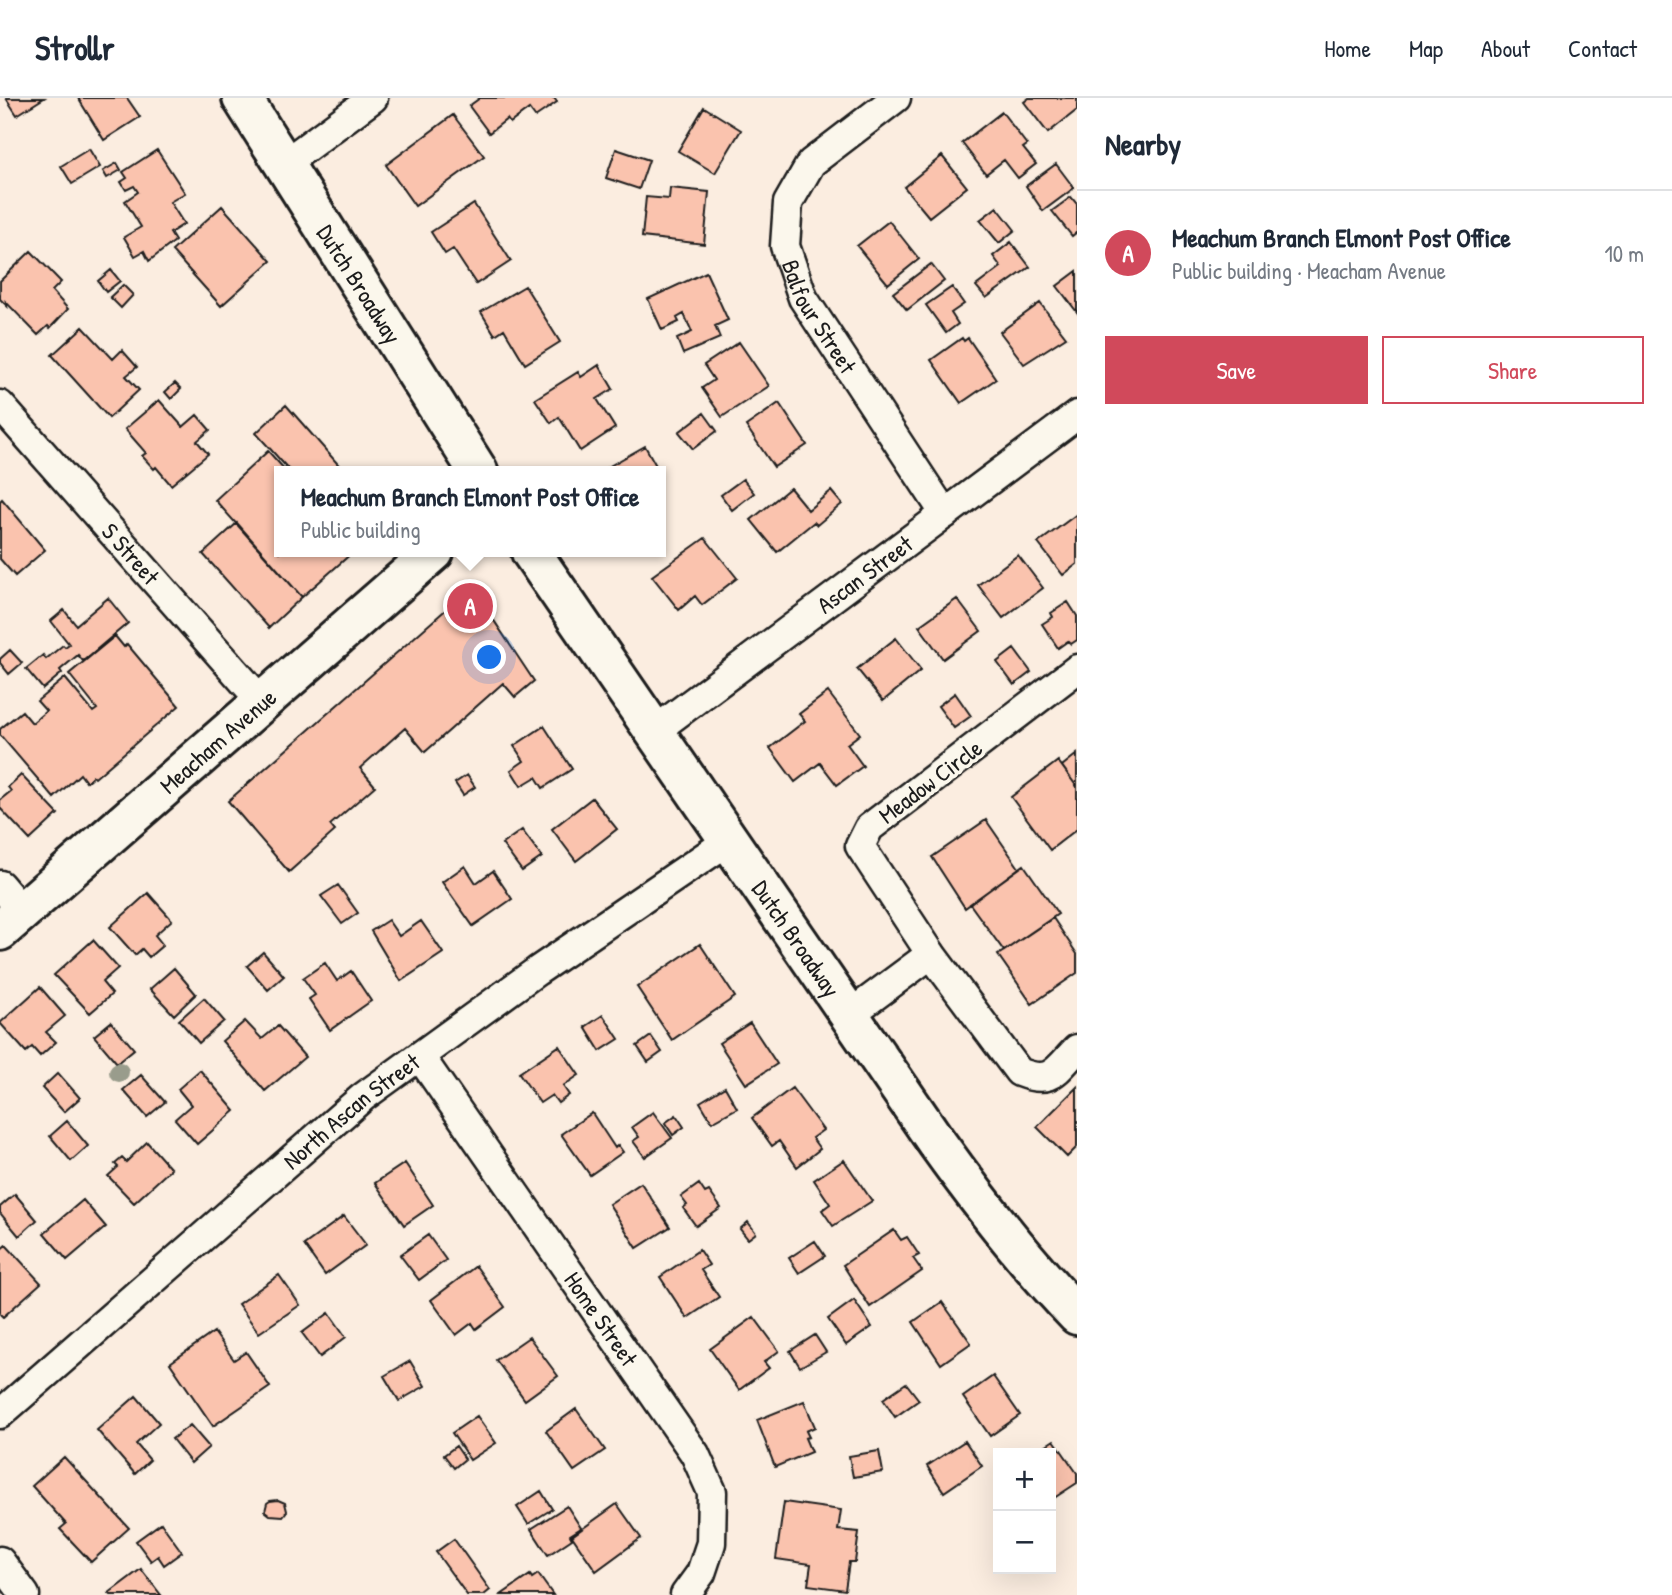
<!DOCTYPE html>
<html lang="en">
<head>
<meta charset="utf-8">
<style>
	body { margin:0; font-family:"Patrick Hand",sans-serif; background:#f6f6f7; color:#1f2937 }
	.controls { position:absolute; right:21px; bottom:21px; display:grid; overflow:hidden; border-radius:0px; box-shadow:0 7px 28px #0002 }
	.controls button { width:63px; height:63px; display:grid; place-items:center; padding:0; border:0; border-bottom:2px solid #e0e1e3; background:#fff; color:#1f2937; font:35px sans-serif }
	.you { position:absolute; left:490px; top:560px; width:24px; height:24px; margin:-18px; border:5px solid #fff; border-radius:50%; background:#1a73e8; box-shadow:0 0 0 10px #1a73e833 }
	.badge { display:grid; place-items:center; width:46px; height:46px; border-radius:50%; background:#d1495b; color:#fff; font-size:23px; font-weight:700 }
	.pin { position:absolute; translate:-50% -50%; border:4px solid #fff; box-shadow:0 2px 7px #0006 }
	.popup { position:absolute; left:274px; top:368px; width:392px; height:91px; box-sizing:border-box; display:grid; place-content:center; border-radius:0px; background:#fff; filter:drop-shadow(0 2px 5px #0005); font-size:23px; white-space:nowrap; color:#747a83 }
	.popup b { font-size:26px; color:#1f2937 }
	.popup::after { content:''; position:absolute; left:50%; top:100%; margin-left:-14px; border:14px solid transparent; border-top-color:#fff }
	.list { margin:0; padding:0; list-style:none }
	h2 { display:flex; justify-content:space-between; align-items:center; height:91px; margin:0; padding:0 28px; font-size:30px }
	h2 small { font-size:23px; font-weight:400; color:#747a83 }
	.list li { display:grid; grid-template-columns:46px 1fr auto; gap:21px; align-items:center; box-sizing:border-box; height:126px; padding:0 28px; border-top:2px solid #e0e1e3 }
	.list b { display:block; font-size:26px; white-space:nowrap }
	.list p { margin:0; font-size:23px; white-space:nowrap; color:#747a83 }
	.list em { font-size:23px; font-style:normal; color:#747a83 }
	.actions { display:flex; gap:14px; padding:21px 28px }
	.actions a { flex:1; padding:16px 0; border:2px solid #d1495b; border-radius:0px; text-align:center; font-size:24px; color:#d1495b }
	.actions .main { background:#d1495b; color:#fff }
	.map { position:relative; flex:none; width:1077px; height:1497px; overflow:hidden }
	header { display:flex; align-items:center; gap:42px; box-sizing:border-box; height:98px; padding:0 35px; background:#fff; border-bottom:2px solid #e0e1e3 }
	header strong { font-size:33px }
	nav { display:flex; gap:38px; margin-inline-start:auto; font-size:24px }
	main { display:flex }
	aside { flex:1; background:#fff }
	.map>svg:first-child { display:block }
	.building { fill:#fac3ae; stroke:#1c1c1c; stroke-width:2 }
	.lines { fill:none; stroke-linecap:round; stroke-linejoin:round }
	.minor-casing { stroke:#1c1c1c; stroke-width:33 }
	.secondary-casing { stroke:#1c1c1c; stroke-width:44 }
	.minor { stroke:#fbf7ec; stroke-width:28 }
	.secondary { stroke:#fbf7ec; stroke-width:38 }
	.tree { fill:#999c8c }
	.labels { text-anchor:middle; dominant-baseline:central; stroke-width:7; stroke-linejoin:round; paint-order:stroke }
	.street-label { font-size:24px; fill:#1c1c1c; stroke:#fbf7ec }
</style>
</head>
<body>
<header>
<strong>Strollr</strong>
<nav><a>Home</a><a>Map</a><a>About</a><a>Contact</a></nav>
</header>
<main>
<div class="map">
<svg width="1077" height="1497" viewBox="0 0 1077 1497">
	<rect width="100%" height="100%" fill="#fbede0"/>
	<filter id="ink" filterUnits="userSpaceOnUse"><feTurbulence type="fractalNoise" baseFrequency=".0143" numOctaves="2"/><feDisplacementMap in="SourceGraphic" scale="14" xChannelSelector="R" yChannelSelector="G"/><feConvolveMatrix kernelMatrix="1 2 1 2 8 2 1 2 1" color-interpolation-filters="sRGB"/></filter>
	<g filter="url(#ink)">
		<path class="building" d="M6,0H44L17,17Z
			M78,0H127L140,19L104,42Z
			M480,0H554L557,4L535,19L529,11L510,25L507,21L489,35L469,8Z
			M1029,0H1077V12L1048,35L1024,4Z
			M704,9L741,32L715,75L678,53Z
			M1002,14L1027,47L1023,50L1036,66L1018,80L1004,62L986,76L962,45Z
			M453,17L484,58L415,108L386,67Z
			M89,51L100,69L72,86L61,68Z
			M616,51L649,62L639,91L606,80Z
			M157,52L185,95L170,104L184,126L170,135L175,143L149,163L144,153L135,158L124,139L141,129L125,103L138,94L134,88L126,92L121,84L127,80L123,74Z
			M942,58L967,89L929,119L904,89Z
			M117,65L121,72L107,80L103,73Z
			M1056,66L1074,90L1043,113L1026,88Z
			M670,90L709,94L704,146L642,139L646,99L669,101Z
			M1071,99L1077,106V134L1072,138L1052,113Z
			M474,106L511,163L476,186L453,151L445,156L431,134Z
			M222,108L271,163L221,208L172,153Z
			M997,109L1015,132L999,145L980,122Z
			M889,123L919,161L888,186L857,148Z
			M1011,144L1030,169L986,200L976,188L1001,169L993,158Z
			M31,153L61,184L52,193L68,211L50,230L48,228L38,237L6,204L7,208L0,201V183Z
			M931,166L944,183L907,212L893,195Z
			M111,172L120,183L106,194L98,183Z
			M1077,173V214L1057,188Z
			M706,174L728,222L715,228L720,240L683,256L677,241L692,234L684,216L677,220L679,224L662,232L648,201Z
			M123,187L133,197L121,210L110,199Z
			M525,188L560,244L525,266L504,231L495,237L481,214Z
			M952,189L964,206L951,215L958,226L946,235L926,207Z
			M1040,205L1066,239L1024,266L1000,234Z
			M83,229L113,261L122,252L137,269L126,278L139,292L109,320L52,257Z
			M962,240L964,243L968,240L996,281L961,305L931,262Z
			M739,244L769,288L722,319L702,290L714,282L704,267Z
			M599,267L613,291L597,301L615,330L580,353L559,319L551,325L535,301L578,274L581,279Z
			M175,285L181,291L171,301L165,294Z
			M159,302L183,329L197,317L210,332L197,343L208,356L171,387L156,369L154,371L142,358L146,355L125,331Z
			M779,305L807,347L774,369L746,328Z
			M286,307L344,373H290L256,335Z
			M704,315L717,333L693,351L679,334Z
			M645,348L659,373H601Z
			M268,353L286,373H279V454H353L302,499L215,402Z
			M743,381L754,395L732,412L721,397Z
			M790,390L808,412L831,393L842,406L817,427L814,424L777,454L751,422Z
			M2,401L45,452L15,478L0,461V403Z
			M1077,416V466L1063,477L1038,445Z
			M237,425L302,499L269,530L203,456Z
			M705,440L737,480L702,507L695,498L679,512L652,478Z
			M1018,457L1043,490L1003,520L978,487Z
			M467,493L475,494L534,583L515,599L503,585L425,654L405,630L360,670L375,688L330,727L335,733L289,774L228,703Z
			M108,500L128,525L83,563L78,557L60,572L62,575L43,591L26,571L43,557L46,561L63,547L65,549L69,546L51,523L64,512L76,527Z
			M957,501L981,533L943,561L919,528Z
			M1068,504L1077,518V542L1071,546L1068,543L1058,550L1042,526L1053,519L1051,515Z
			M115,538L124,549L127,546L179,608L95,680L93,678L86,684L80,676L54,700L0,637V631L22,613L32,625L46,613L37,603L65,580L93,614L97,611L69,576Z
			M896,540L921,572L883,603L857,571Z
			M1014,551L1031,574L1014,587L997,564Z
			M10,552L22,565L9,576L0,565V561Z
			M828,594L860,636L847,646L863,668L837,687L820,665L795,684L770,650L805,623L799,616Z
			M955,595L971,618L954,630L938,608Z
			M544,628L572,671L543,690L536,679L521,688L511,672L524,663L514,648Z
			M1077,656V689L1062,668Z
			M1058,663L1077,689V731L1050,752L1011,699Z
			M21,677L58,716L30,742L0,710V702L11,693L8,689Z
			M467,677L475,689L463,697L455,685Z
			M592,700L617,731L576,763L552,731Z
			M986,722L1019,770L965,810L932,759Z
			M522,732L542,759L522,773L502,746Z
			M1024,767L1058,816L1004,853L970,806Z
			M465,768L476,785L493,773L512,801L473,828L442,784Z
			M338,787L358,815L342,826L321,798Z
			M148,795L172,822L155,837L163,847L149,859L142,851L135,857L110,829Z
			M1053,820L1077,856V875L1032,906L998,857Z
			M388,822L399,838L421,823L443,855L401,883L371,833Z
			M93,842L118,870L102,884L112,896L90,915L54,877Z
			M700,846L735,899L672,942L637,889Z
			M263,854L284,878L268,892L247,868Z
			M325,865L337,883L351,873L371,903L330,932L309,901L315,897L303,880Z
			M174,870L196,896L174,917L150,891Z
			M40,889L65,918L46,934L56,944L40,958L32,949L26,954L0,925Z
			M204,900L224,923L199,945L179,922Z
			M603,917L619,941L600,953L585,929Z
			M245,923L262,941L278,928L305,959L265,993L222,943Z
			M111,924L134,951L117,965L94,938Z
			M750,925L777,966L746,986L719,945Z
			M651,938L662,954L648,964L637,948Z
			M559,948L579,977L563,988L569,997L558,1005L552,997L540,1005L519,975Z
			M200,972L235,1013L197,1046L175,1021L191,1007L178,991Z
			M58,975L80,1000L64,1014L42,990Z
			M141,977L165,1004L147,1019L123,992Z
			M725,989L737,1010L712,1024L700,1004Z
			M1077,989V1049L1067,1059L1037,1029Z
			M792,990L823,1032L812,1040L820,1051L797,1069L779,1043L772,1048L752,1020Z
			M653,1014L672,1040L645,1059L633,1043L639,1039L632,1029Z
			M592,1015L615,1050L618,1047L623,1054L590,1077L561,1036Z
			M676,1017L684,1029L673,1037L665,1025Z
			M67,1023L88,1048L71,1063L50,1038Z
			M147,1044L171,1071L134,1105L108,1078L118,1069L115,1066L122,1060L126,1064Z
			M844,1062L872,1103L833,1128L822,1112L830,1106L814,1082Z
			M405,1065L433,1107L404,1127L375,1085Z
			M641,1085L670,1129L637,1150L609,1106Z
			M699,1086L705,1095L709,1093L721,1110L696,1128L683,1110L687,1107L681,1099Z
			M15,1096L37,1122L19,1138L0,1115V1109Z
			M83,1102L106,1129L67,1162L44,1135Z
			M344,1118L366,1147L325,1177L304,1147Z
			M748,1124L756,1135L748,1141L740,1131Z
			M894,1132L901,1142L907,1139L919,1157L913,1160L922,1173L870,1209L843,1167Z
			M428,1137L446,1162L419,1182L400,1157Z
			M815,1143L825,1158L799,1175L789,1160Z
			M6,1147L41,1185L3,1219L0,1216V1152Z
			M699,1152L709,1167L701,1172L719,1199L687,1220L660,1179Z
			M476,1168L505,1209L476,1231L472,1225L456,1237L431,1202Z
			M279,1177L300,1207L259,1235L238,1206Z
			M854,1202L872,1229L846,1247L828,1221Z
			M942,1204L971,1245L941,1266L913,1224Z
			M329,1215L346,1239L320,1259L302,1235Z
			M754,1219L779,1253L764,1264L769,1270L739,1292L710,1251Z
			M214,1234L234,1262L246,1254L270,1289L213,1328L170,1265Z
			M815,1237L826,1254L800,1269L790,1253Z
			M529,1239L558,1278L525,1302L496,1262Z
			M410,1263L425,1288L399,1303L384,1278Z
			M993,1278L1020,1317L990,1338L963,1299Z
			M906,1285L919,1302L895,1319L883,1301Z
			M136,1298L159,1325L136,1346L150,1362L135,1376L97,1332Z
			M804,1303L815,1329L806,1333L809,1339L805,1340L811,1354L775,1369L757,1322Z
			M576,1311L605,1352L574,1373L546,1333Z
			M477,1318L496,1345L470,1362L452,1335Z
			M190,1327L209,1349L191,1365L172,1341Z
			M1054,1342L1077,1375V1385L1051,1402V1355H1034Z
			M965,1343L982,1368L944,1394L927,1368Z
			M456,1348L465,1361L454,1370L444,1357Z
			M879,1353L883,1374L853,1379L849,1358Z
			M64,1359L129,1430L91,1464L60,1431L66,1426L32,1388Z
			M541,1393L552,1411L528,1426L517,1409Z
			M278,1402L285,1405L287,1413L283,1418L270,1417L265,1413L267,1405L270,1403Z
			M784,1404L841,1412L838,1432L859,1434L855,1464H849L845,1492L808,1487L811,1466L776,1461Z
			M617,1406L641,1440L596,1473L572,1438Z
			M567,1408L581,1430L570,1437L572,1441L548,1457L531,1431Z
			M161,1425L182,1454L164,1467L158,1458L151,1463L136,1443Z
			M454,1441L490,1492L484,1497H467L436,1454Z
			M141,1471L161,1497H111L109,1495Z
			M538,1476L553,1497H501L530,1477L532,1480Z"/>
		<g class="lines">
			<defs>
				<g id="minor">
					<path id="s1" d="M896,0L811,65L788,105L785,148L803,200L945,416"/>
					<path d="M284,66L373,0"/>
					<path id="s2" d="M0,307L261,603"/>
					<path d="M1077,571L869,730L860,748L931,856L1019,974C1052,987 1055,973 1077,951"/>
					<path id="s3" d="M653,634L1077,317"/>
					<path d="M0,787L22,813"/>
					<path d="M849,917L931,856"/>
					<path id="s4" d="M421,960L695,1356L712,1394L711,1445L701,1475L685,1497"/>
					<path id="s5" d="M0,1316L363,999L537,873L728,743"/>
					<path d="M0,1463L25,1497"/>
				</g>
				<g id="secondary">
					<path id="s6" d="M242,0L478,373"/>
					<path id="s7" d="M531,454L937,1045C980,1105 1025,1163 1077,1217"/>
					<path id="s8" d="M0,833L434,454"/>
				</g>
			</defs>
			<use href="#minor" class="minor-casing"/>
			<use href="#secondary" class="secondary-casing"/>
			<use href="#minor" class="minor"/>
			<use href="#secondary" class="secondary"/>
		</g>
		<circle class="tree" cx="119" cy="974" r="10"/>
	</g>
	<g class="labels">
		<g class="street-label">
			<text stroke="none"><textPath href="#s6" startOffset="220">Dutch Broadway</textPath></text>
			<text stroke="none"><textPath href="#s1" startOffset="275">Balfour Street</textPath></text>
			<text stroke="none"><textPath href="#s2" startOffset="198">S Street</textPath></text>
			<text stroke="none"><textPath href="#s3" startOffset="264">Ascan Street</textPath></text>
			<text stroke="none"><textPath href="#s8" startOffset="289">Meacham Avenue</textPath></text>
			<text transform="translate(930 683) rotate(-37)">Meadow Circle</text>
			<text stroke="none"><textPath href="#s7" startOffset="469">Dutch Broadway</textPath></text>
			<text stroke="none"><textPath href="#s5" startOffset="464">North Ascan Street</textPath></text>
			<text stroke="none"><textPath href="#s4" startOffset="317">Home Street</textPath></text>
		</g>
	</g>
</svg>
<div class="controls">
<button>+</button>
<button>−</button>
</div>
<div class="you"></div>
<div class="pin badge" style="left:470px;top:508px">A</div>
<div class="popup"><b>Meachum Branch Elmont Post Office</b>Public building</div>
</div>
<aside>
<h2>Nearby<small></small></h2>
<ul class="list">
<li><span class="badge">A</span><div><b>Meachum Branch Elmont Post Office</b><p>Public building · Meacham Avenue</p></div><em>10 m</em></li>
</ul>
<div class="actions"><a class="main">Save</a><a>Share</a></div>
</aside>
</main>
</body>
</html>
